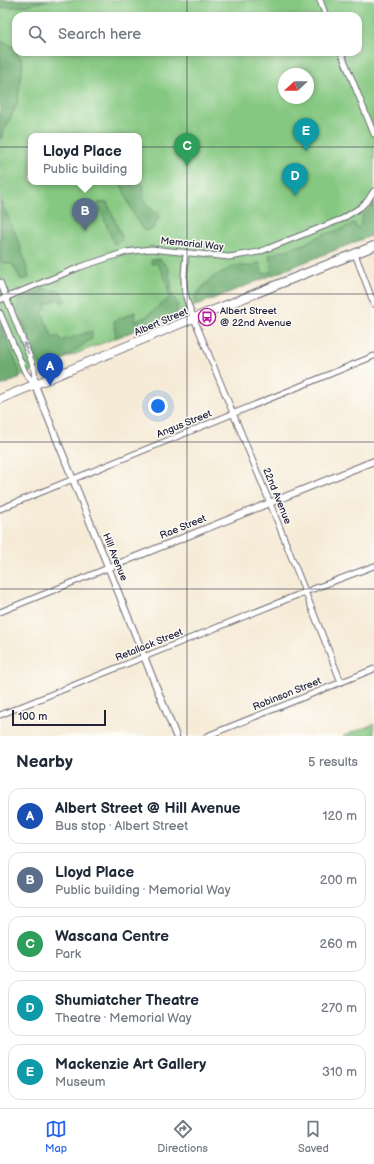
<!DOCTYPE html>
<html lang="en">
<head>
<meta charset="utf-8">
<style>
	body { margin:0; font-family:"Balsamiq Sans",sans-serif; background:#f6f6f7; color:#1f2937 }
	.compass { position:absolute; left:278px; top:68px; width:36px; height:36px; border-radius:50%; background:#fff; box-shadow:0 2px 6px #0003; rotate:248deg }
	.scale { position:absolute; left:12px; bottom:10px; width:94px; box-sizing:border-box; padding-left:4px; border:2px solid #22223b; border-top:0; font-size:11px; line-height:14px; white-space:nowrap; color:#22223b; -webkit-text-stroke:3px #fdfcf7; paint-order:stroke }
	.you { position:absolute; left:158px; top:406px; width:14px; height:14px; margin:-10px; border:3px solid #fff; border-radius:50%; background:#1a73e8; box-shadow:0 0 0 6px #1a73e833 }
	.badge { display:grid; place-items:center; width:26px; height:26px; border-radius:50%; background:#2563eb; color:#fff; font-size:13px; font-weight:700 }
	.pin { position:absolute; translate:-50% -33px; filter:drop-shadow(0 1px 2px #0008) }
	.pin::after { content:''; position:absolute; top:21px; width:14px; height:12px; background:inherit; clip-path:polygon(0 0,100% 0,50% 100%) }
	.popup { position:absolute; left:28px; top:133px; width:114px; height:52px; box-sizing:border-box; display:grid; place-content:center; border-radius:8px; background:#fff; filter:drop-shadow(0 1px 3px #0005); font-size:13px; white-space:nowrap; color:#747a83 }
	.popup b { font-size:15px; color:#1f2937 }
	.popup::after { content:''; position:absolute; left:50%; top:100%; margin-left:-8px; border:8px solid transparent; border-top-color:#fff }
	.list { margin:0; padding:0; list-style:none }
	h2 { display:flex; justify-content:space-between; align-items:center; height:52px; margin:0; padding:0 16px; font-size:17px }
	h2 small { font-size:13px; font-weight:400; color:#747a83 }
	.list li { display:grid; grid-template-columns:26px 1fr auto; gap:12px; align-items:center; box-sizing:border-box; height:56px; margin:0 8px 8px; padding:0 8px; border:1px solid #e0e1e3; border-radius:12px }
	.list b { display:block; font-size:15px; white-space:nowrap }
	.list p { margin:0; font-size:13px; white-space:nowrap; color:#747a83 }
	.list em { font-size:13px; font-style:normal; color:#747a83 }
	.icon { flex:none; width:22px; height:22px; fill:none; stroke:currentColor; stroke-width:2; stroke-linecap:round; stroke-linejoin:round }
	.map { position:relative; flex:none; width:374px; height:736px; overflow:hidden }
	.search { position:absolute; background:#fff; box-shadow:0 2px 6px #0003; left:12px; right:12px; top:12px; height:44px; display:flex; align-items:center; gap:10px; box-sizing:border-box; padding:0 14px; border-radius:12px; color:#747a83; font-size:15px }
	.sheet { height:372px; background:#fff }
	nav { display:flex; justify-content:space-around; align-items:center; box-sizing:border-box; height:56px; border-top:1px solid #e0e1e3; background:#fff; font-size:11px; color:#747a83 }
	nav a { display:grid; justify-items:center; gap:2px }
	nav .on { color:#2563eb }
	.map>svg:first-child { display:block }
	.green { fill:#85c881; stroke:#54755e; fill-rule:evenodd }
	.forest { fill:#6cac6f; stroke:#476755 }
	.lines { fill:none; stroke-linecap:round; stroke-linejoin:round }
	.minor-casing { stroke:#6c6872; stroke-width:7 }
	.tertiary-casing { stroke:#6c6872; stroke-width:8 }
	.primary-casing { stroke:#6c6872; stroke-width:10 }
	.minor { stroke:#fff; stroke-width:5 }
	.tertiary { stroke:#fff; stroke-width:6 }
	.primary { stroke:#fff; stroke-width:8 }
	.oneway { stroke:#9c9ca7 }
	.grid { fill:none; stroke:#22223b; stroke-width:1; stroke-opacity:0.55 }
	.labels { text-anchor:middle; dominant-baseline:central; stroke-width:3; stroke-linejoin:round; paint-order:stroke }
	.street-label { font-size:10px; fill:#22223b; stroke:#fdfcf7 }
	.poi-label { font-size:10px; fill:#22223b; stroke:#fdfcf7; text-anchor:start }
</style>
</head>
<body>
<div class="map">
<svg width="374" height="736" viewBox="0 0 374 736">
	<rect width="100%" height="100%" fill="#fdfcf7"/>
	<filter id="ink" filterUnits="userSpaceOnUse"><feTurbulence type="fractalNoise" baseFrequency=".025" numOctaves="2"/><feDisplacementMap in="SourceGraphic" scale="8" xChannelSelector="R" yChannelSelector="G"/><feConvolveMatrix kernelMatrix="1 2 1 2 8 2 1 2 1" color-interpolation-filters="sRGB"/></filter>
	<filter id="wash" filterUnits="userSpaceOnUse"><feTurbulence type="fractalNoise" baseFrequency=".012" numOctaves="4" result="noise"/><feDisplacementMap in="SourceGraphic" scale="16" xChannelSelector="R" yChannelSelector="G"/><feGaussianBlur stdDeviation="0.9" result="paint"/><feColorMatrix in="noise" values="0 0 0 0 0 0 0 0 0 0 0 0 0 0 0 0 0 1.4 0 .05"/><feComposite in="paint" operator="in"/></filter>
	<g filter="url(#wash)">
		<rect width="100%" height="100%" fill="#f6ebd7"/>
		<path class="green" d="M0,0H374V234L43,367L0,386ZM16,16H358V52H16ZM284,74H308V98H284ZM31,136H139V182H31Z
			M374,724V736H343Z"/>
		<path class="forest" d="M0,0H49L24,6L0,8Z
			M0,41L15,47L16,52H17L23,62L17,104L0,140Z
			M120,182H139L144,186C142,204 146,205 160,215L154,228L145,231L136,220Z
			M0,200C12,225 24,251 29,278L21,280L12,264L0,262Z
			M107,202L122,237L121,241L114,244L98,203Z
			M374,206L373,235L195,306V296L210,279L235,266H252L259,262L263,274L272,271L269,255L302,245L321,235L342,229L354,223L358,229L360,226L362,216Z
			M160,259L168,268L173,296L178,304L176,314L116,338L114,321L135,312L134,322L147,316L169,298C168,287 164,271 156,263L152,264L151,260Z
			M44,289L61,291L65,301L61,303L59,299L45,305L47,308L42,312L53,338L59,336L61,341L92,331V339L60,361L43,367L40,365L17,308L20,300Z
			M0,324L20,372L18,379L0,386Z"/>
	</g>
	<g filter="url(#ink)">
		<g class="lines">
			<defs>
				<path id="minor" d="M320,0L326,16
					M341,52L374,134
					M186,254C184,272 182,286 188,304L270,503L341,682
					M355,254L374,304
					M0,282L34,368L35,385
					M0,300L80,267L126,252L151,249L229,257L259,252L342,219L361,207L368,200L374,191
					M0,313L25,372L34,384
					M0,509L374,356
					M0,612L108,568
					M0,715L305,592L374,566
					M207,736L374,669"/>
				<path id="tertiary" d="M35,385L176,736
					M108,568L374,461"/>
				<path id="primary" d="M0,399L194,318L374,246"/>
			</defs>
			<use href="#minor" class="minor-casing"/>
			<use href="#tertiary" class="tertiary-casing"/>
			<use href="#primary" class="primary-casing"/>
			<use href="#minor" class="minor"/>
			<use href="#tertiary" class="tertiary"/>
			<use href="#primary" class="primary"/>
		</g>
		<defs><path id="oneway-shaft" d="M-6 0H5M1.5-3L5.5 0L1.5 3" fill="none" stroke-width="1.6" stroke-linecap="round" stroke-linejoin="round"/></defs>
		<use class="oneway" href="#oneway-shaft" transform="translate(26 348) rotate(-112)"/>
	</g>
	<path class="grid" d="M187,0V16M187,52V736M0,147H374M0,294H374M0,442H374M0,589H374"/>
	<defs>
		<symbol id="bus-ring" viewBox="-11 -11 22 22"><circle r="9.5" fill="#fdfcf7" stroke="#b5179e" stroke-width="1.5"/><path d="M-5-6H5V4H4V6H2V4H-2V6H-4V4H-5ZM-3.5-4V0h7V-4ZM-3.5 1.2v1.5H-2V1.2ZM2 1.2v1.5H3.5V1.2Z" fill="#b5179e"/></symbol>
	</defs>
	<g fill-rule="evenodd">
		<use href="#bus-ring" x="197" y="307" width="20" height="20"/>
	</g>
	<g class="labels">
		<g class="street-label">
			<text transform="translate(192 244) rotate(6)">Memorial Way</text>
			<text transform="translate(161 322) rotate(-23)">Albert Street</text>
			<text transform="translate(184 424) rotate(-22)">Angus Street</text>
			<text transform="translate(277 496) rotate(68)">22nd Avenue</text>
			<text transform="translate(183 527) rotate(-22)">Rae Street</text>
			<text transform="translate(115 557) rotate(68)">Hill Avenue</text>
			<text transform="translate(149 645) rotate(-22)">Retallack Street</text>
			<text transform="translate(287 694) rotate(-22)">Robinson Street</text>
		</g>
		<g class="poi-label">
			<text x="220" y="311">Albert Street<tspan x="220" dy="12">@ 22nd Avenue</tspan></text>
		</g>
	</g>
</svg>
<svg class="compass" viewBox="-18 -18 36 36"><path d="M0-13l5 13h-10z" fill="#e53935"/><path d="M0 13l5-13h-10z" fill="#747a83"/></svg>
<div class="scale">100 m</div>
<div class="you"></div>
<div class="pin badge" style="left:50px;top:386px;background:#1a4fb4">A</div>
<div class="pin badge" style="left:85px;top:231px;background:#5c6f8a">B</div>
<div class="popup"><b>Lloyd Place</b>Public building</div>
<div class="pin badge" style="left:187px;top:166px;background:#2e9e5b">C</div>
<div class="pin badge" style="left:295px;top:196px;background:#0f9aa8">D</div>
<div class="pin badge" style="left:306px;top:151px;background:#0f9aa8">E</div>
<div class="search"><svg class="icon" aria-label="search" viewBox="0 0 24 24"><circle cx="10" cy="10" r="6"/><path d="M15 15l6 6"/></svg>Search here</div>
</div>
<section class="sheet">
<h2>Nearby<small>5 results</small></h2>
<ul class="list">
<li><span class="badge" style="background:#1a4fb4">A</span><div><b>Albert Street @ Hill Avenue</b><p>Bus stop · Albert Street</p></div><em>120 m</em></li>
<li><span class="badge" style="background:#5c6f8a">B</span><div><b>Lloyd Place</b><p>Public building · Memorial Way</p></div><em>200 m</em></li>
<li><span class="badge" style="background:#2e9e5b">C</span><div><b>Wascana Centre</b><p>Park</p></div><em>260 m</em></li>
<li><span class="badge" style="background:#0f9aa8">D</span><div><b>Shumiatcher Theatre</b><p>Theatre · Memorial Way</p></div><em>270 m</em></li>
<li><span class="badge" style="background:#0f9aa8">E</span><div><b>Mackenzie Art Gallery</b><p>Museum</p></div><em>310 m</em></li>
</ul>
</section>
<nav>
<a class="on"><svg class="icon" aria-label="map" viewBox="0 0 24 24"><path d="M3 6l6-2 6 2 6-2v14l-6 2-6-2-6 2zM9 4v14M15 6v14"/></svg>Map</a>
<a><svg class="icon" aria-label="directions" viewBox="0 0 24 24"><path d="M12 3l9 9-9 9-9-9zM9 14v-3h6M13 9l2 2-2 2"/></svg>Directions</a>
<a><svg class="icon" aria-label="saved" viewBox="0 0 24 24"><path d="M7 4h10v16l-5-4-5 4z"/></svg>Saved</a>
</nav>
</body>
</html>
